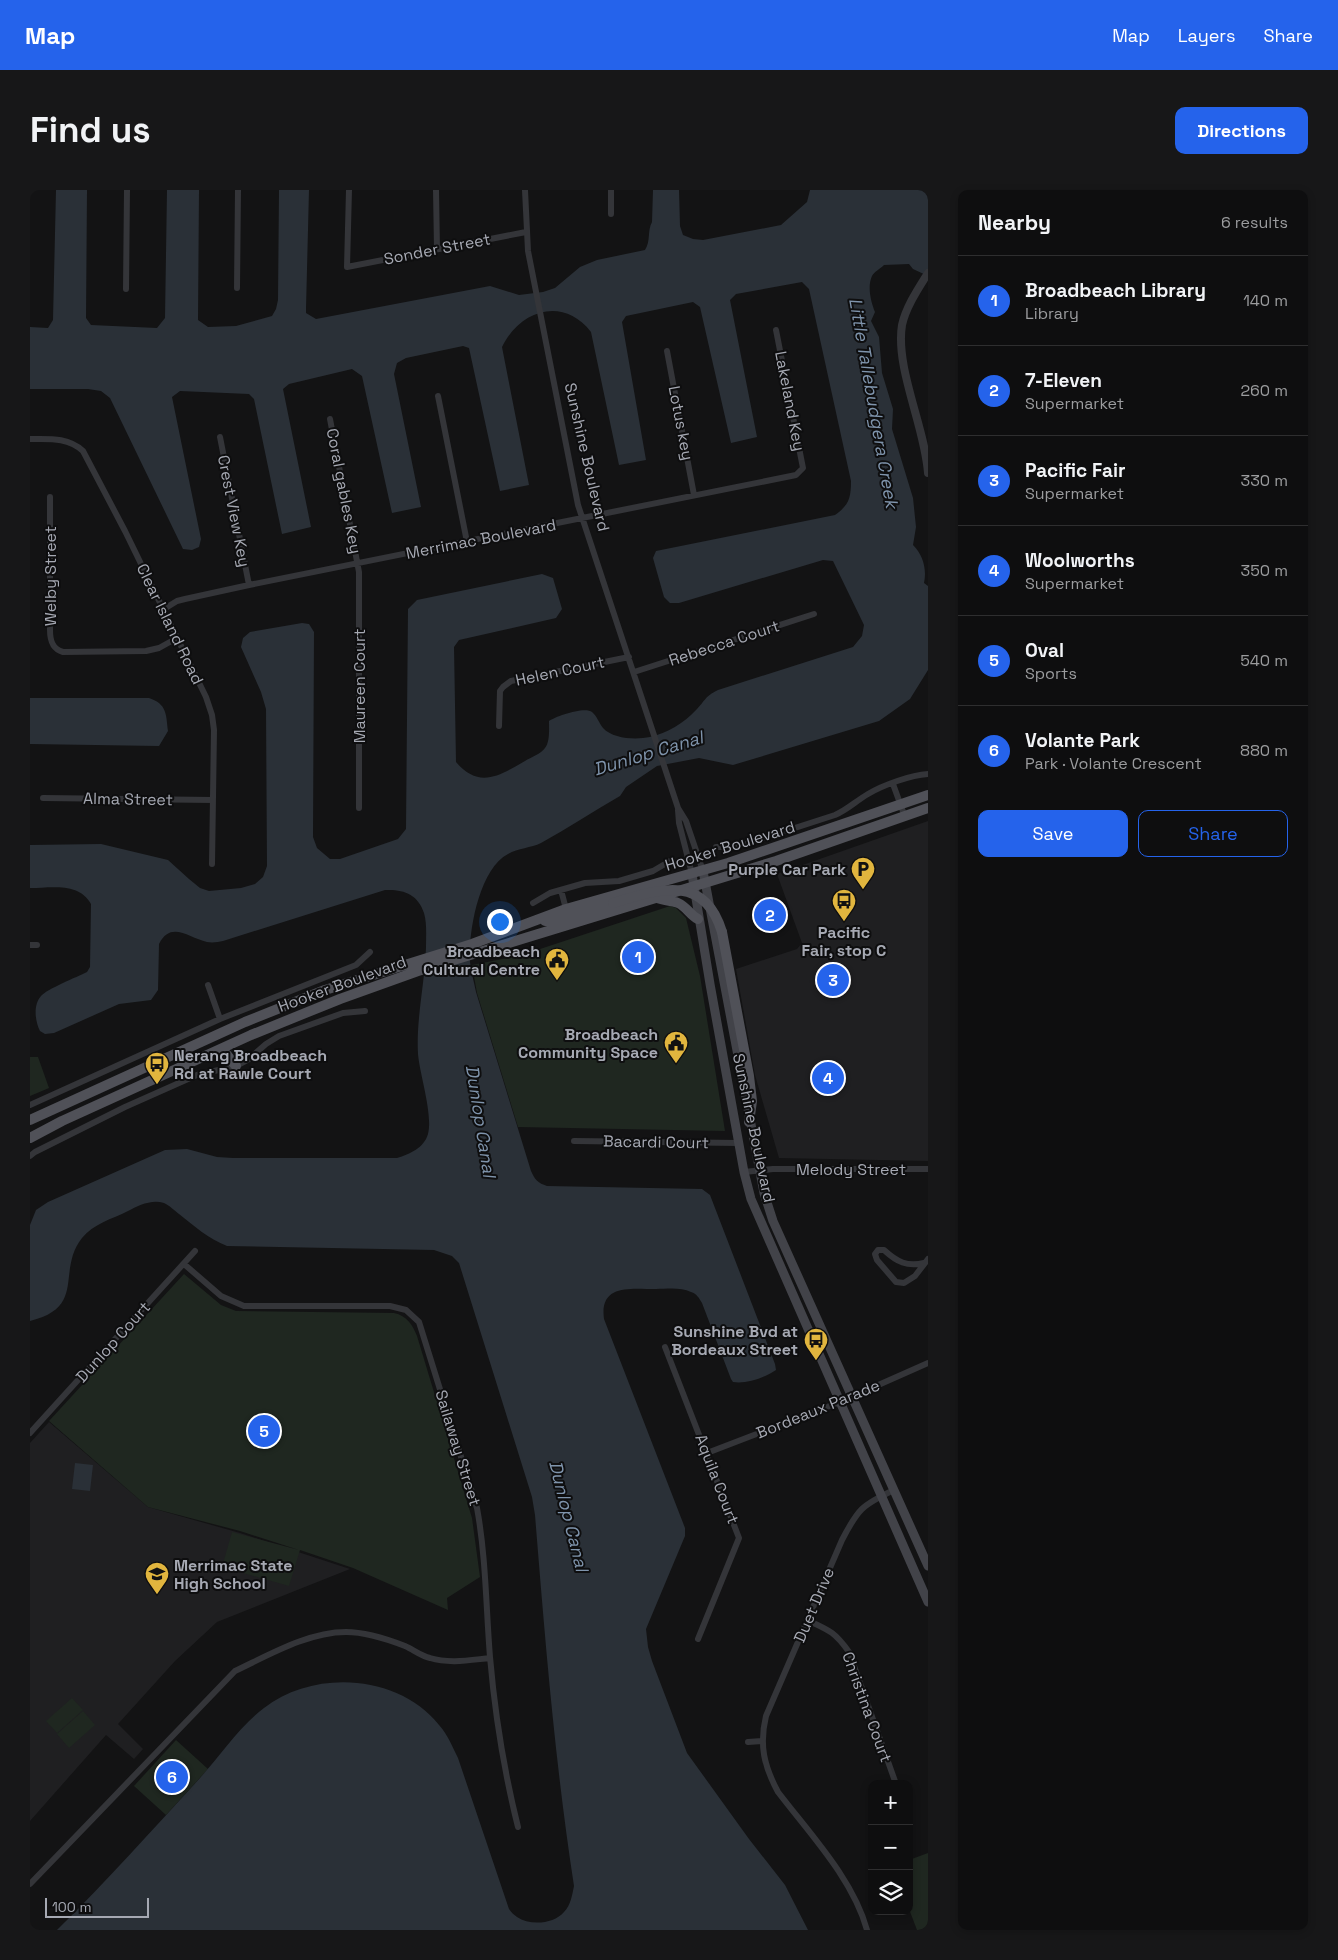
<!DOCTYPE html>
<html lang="en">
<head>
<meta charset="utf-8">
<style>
	body { margin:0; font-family:"Space Grotesk",sans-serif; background:#171718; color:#f1f3f6 }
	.controls { position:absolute; right:15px; bottom:15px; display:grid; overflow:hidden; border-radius:10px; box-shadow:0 2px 8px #0003 }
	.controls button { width:45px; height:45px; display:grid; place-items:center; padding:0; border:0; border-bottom:1px solid #2e2e2f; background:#0e0e0f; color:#f1f3f6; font:25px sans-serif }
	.scale { position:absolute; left:15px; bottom:12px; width:104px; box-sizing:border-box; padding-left:5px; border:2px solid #a6a9b3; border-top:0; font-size:14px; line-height:18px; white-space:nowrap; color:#a6a9b3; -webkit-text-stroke:4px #0e0e0f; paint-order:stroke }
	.you { position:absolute; left:469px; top:731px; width:18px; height:18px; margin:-12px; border:4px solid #fff; border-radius:50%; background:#1a73e8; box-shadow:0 0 0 8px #1a73e833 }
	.badge { display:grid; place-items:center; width:32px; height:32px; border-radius:50%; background:#2563eb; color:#fff; font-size:16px; font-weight:700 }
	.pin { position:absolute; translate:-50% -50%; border:2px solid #fff; box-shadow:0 1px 5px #0006 }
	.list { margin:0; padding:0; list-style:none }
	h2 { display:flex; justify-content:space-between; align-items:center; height:65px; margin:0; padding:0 20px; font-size:21px }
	h2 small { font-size:16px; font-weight:400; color:#9b9c9e }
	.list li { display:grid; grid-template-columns:32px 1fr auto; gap:15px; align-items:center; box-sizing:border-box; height:90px; padding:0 20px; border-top:1px solid #2e2e2f }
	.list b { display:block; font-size:19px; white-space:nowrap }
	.list p { margin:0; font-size:16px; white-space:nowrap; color:#9b9c9e }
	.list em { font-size:16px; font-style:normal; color:#9b9c9e }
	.actions { display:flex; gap:10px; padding:15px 20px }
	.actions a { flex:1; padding:11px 0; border:1px solid #2563eb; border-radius:10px; text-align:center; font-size:18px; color:#2563eb }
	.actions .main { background:#2563eb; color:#fff }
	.icon { flex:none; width:28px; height:28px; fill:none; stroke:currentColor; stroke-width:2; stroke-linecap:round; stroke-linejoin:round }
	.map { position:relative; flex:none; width:898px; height:1740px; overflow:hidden; border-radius:10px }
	header { display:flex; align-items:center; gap:30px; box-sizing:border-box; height:70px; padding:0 25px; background:#2563eb; color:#fff }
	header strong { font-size:24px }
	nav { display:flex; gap:28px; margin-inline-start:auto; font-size:18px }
	.intro { display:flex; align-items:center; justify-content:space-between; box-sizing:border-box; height:120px; padding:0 30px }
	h1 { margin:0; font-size:35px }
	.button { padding:12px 22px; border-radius:10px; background:#2563eb; color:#fff; font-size:18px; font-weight:700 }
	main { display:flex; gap:30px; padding:0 30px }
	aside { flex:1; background:#0e0e0f; border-radius:10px; box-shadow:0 2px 8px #0003 }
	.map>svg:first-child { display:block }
	.built { fill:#1f1f21 }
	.green { fill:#1f2720 }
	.water { fill:#2a3037 }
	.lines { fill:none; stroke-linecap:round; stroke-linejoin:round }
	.minor { stroke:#343539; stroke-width:6 }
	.tertiary { stroke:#343539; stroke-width:8 }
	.secondary { stroke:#424349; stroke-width:9 }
	.primary { stroke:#505158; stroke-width:10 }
	.primary-bridge { stroke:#505158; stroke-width:10 }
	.labels { text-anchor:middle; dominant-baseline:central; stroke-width:4; stroke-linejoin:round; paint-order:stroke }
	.street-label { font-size:16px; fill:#a6a9b3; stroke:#0e0e0f }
	.poi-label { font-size:16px; font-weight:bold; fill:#a6a9b3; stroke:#0e0e0f; text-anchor:end }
	.water-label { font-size:18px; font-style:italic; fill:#7f94ac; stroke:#0e0e0f }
</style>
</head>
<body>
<header>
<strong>Map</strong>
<nav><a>Map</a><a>Layers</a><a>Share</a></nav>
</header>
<div class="intro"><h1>Find us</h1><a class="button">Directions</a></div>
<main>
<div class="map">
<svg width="898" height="1740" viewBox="0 0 898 1740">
	<rect width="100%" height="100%" fill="#131314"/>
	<path class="built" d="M898,631V971L749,968L725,885L706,779L767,759L772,753L747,684Z
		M19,1232L118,1317L210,1343L320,1379L187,1432L145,1471L88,1534L113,1559L104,1569L76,1545L0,1631V1253Z"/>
	<path class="green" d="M640,716L646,718L656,728L670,786L695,941L488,937L447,803L442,775L492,765Z
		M0,867H8L19,898L0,906Z
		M154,1084L191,1115L206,1121L364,1123C377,1126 382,1134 387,1146L442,1328L450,1387L417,1408L418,1420L323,1378L270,1360L259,1396L192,1377L202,1342L269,1360L210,1341L118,1317L19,1231Z
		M42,1508L53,1520L27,1543L16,1531Z
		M53,1521L65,1535L39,1558L27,1544Z
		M146,1550L178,1579L136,1625L104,1596Z
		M898,1663V1740H887L879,1719V1670Z"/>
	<path class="water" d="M26,0H57L56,128L61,135L127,138L135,128L137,0H169L168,130L178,137L206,136L242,126L246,119L248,110L249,0H279L276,119V123L286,129L460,96L489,105L513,102L525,98L550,77L567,70L615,60C621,51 617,41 622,32L623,0H649L650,36L653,45L663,49L673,50L751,35L777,12L780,0H898V86L883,79L879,74L854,75C851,78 844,82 842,86C837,97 841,112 845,122L841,131L849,147L852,183L863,219L862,239L883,308L886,337L883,355C893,365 897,379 894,393L898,396V480L880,509L849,531L703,575L669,568L627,576L596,597L590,606C564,621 538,638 511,653C501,658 488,658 478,664C449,679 438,743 440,772C441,782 444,792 446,802L501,981C505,990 508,993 517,996L672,999L680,1005L745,1174L746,1180C734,1188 717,1194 703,1192L701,1189L672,1113C669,1108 667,1104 661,1102C651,1097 637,1099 626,1099C602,1099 569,1093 574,1129L655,1338V1346L616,1439L618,1457L622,1471L657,1563L719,1649L755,1695L778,1740H27C77,1691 123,1639 170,1588C191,1565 209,1537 234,1518C284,1479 369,1484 409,1535C418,1545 422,1556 428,1568L479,1719C481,1722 484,1725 487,1727C500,1736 524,1734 534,1722C541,1715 542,1705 544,1696C525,1573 515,1449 505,1325L502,1307L429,1073L422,1066L404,1060L197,1056C179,1049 164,1036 149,1024C145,1021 139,1015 134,1013C121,1009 108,1016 98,1021C82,1029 63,1034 52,1048C26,1081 57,1117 0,1131V1035L6,1020L18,1012L135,960L157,959L187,967L203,968H367C380,964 394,958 398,944C403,924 390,886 388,864C386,828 395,793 396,757C396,746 397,733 394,723C388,704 373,699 355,700L193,751C188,752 183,753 177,752C159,748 141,730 129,754L128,800L121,810L89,814L24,843L15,844L10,841C5,831 3,815 11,806C17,799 47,787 57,782L60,777L61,714C49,692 21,698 0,698V655L71,654L138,670L159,689L170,698L179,701L211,698L225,694L233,687L237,676L236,519L231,502L211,457L213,448L220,442L272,433L279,434L284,442L283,647L287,658L300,669H310L368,649L376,639L378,419L387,410L512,384L523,388L532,419L526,428L429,450L424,457L426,572C449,599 469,586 495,571C501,567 511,564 515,558C520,552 519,539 519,531C526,526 555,516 562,522C567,526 569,533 573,538C583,549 606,550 620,547C637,543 654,533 666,520C676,510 674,507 688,500L823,457L832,446L834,435L803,371L793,370L649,413H640L634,407L623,368L626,361L805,325C819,315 821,308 821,291L779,99L772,92L706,104L700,110L727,247L701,253L670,117L663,112L596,126L592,132L616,270L589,275L561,142C533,106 490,120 472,157L499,295L470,301L439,158L433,156L376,168L367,173L364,184L391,317L362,323L332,186L322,179L259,194L253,199L281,337L252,344L224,209L219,204L150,201L142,207L171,349L169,357L162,360L153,359L80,208L71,201L58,199H0V137L18,138L23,130Z
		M0,508H119C137,514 136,524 138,541L129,556L0,554Z
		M45,1273L63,1275L60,1301L42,1299Z"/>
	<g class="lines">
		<path class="minor" d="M319,0L317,77L496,42
			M406,0L407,59
			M495,0L498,61L548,315L648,618L656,631L673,681
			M581,24V0
			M207,98L208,0
			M96,99L97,0
			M637,161L664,305
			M408,206L437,352
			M300,229L329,382V618
			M190,247L219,395
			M0,249C19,249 38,247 53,261L95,341L176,507L182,525L184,540L182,674
			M20,307V440C20,450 22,459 33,462L116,461L129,458L147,448
			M134,419L147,411L155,409L219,395L766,285L773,278L772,273L746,140
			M604,482L784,424
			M469,536L470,501L473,497L481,491L599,467
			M863,594L875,627
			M13,608L183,610
			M648,620L649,633L662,684
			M686,657H706L805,625C817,620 826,611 838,604C853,595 881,585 898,584
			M531,700L536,719
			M503,713L520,703L555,693L589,691L623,681L640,671
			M0,755H7
			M178,795L190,829
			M0,915L190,829L326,775L340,762
			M544,951L709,953
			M0,966L5,962L95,917L167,885L206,876L219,869L236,854L249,846L313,823L335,821
			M714,982L743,979H898
			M894,1073C877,1077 867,1072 854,1060H848L845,1064L847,1070L866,1092L874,1093L885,1086L898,1069
			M154,1074L191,1106L214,1116H360L376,1120L389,1132L447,1318C456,1367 456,1418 460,1467C465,1525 474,1581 488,1637
			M635,1157L709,1348L668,1449
			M0,1243L165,1061
			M677,1263L810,1212L898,1173
			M777,1430C799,1440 805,1442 819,1462L866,1594
			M718,1552L732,1551
			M0,1694L205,1481C239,1465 278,1442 316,1442C336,1442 357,1449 375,1456C384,1460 391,1466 400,1468C420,1474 440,1470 460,1468
			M837,1740C823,1689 780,1644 748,1602C734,1576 729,1555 736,1526L812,1350C828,1319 832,1315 864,1300"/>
		<path class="tertiary" d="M898,83C888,99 876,117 872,135C865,178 895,237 898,283"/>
		<path class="secondary" d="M673,681L734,1003L743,1031L898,1376
			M662,684L680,794L714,982L721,1009L898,1412"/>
		<path class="primary" d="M627,708C634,711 641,710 648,713C657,717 660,725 668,729
			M515,731H522L583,713
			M692,742L719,886L722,911L719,932
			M187,861L197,865L206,876
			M0,930L215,832L295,800L442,754L536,719L698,673L898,605
			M0,948L32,931L221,845L310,809L388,781L746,671L898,618"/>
		<path class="primary-bridge" d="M583,713C627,700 674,682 692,742"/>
	</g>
	<defs>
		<symbol id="parking-pin" viewBox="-11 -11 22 30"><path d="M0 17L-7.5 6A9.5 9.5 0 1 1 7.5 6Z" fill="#e1b53e" stroke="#0e0e0f"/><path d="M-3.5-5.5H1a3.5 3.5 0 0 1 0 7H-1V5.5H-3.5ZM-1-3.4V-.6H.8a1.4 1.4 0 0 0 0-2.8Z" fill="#111"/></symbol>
		<symbol id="bus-pin" viewBox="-11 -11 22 30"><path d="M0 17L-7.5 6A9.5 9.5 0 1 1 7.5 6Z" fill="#e1b53e" stroke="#0e0e0f"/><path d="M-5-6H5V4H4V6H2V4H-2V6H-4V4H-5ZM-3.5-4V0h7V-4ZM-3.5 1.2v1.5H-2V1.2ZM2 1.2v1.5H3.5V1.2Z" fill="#111"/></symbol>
		<symbol id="civic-pin" viewBox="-11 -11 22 30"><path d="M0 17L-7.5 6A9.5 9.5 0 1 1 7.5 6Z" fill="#e1b53e" stroke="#0e0e0f"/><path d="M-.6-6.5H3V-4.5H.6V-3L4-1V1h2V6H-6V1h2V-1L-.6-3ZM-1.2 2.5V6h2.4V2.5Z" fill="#111"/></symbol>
		<symbol id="school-pin" viewBox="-11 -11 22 30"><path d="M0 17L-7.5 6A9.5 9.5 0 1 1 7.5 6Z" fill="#e1b53e" stroke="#0e0e0f"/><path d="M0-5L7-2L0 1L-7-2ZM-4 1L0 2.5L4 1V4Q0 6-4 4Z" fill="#111"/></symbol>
	</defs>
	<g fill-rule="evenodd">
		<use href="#parking-pin" x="819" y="665" width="28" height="38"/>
		<use href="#bus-pin" x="800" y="697" width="28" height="38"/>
		<use href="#civic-pin" x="513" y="756" width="28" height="38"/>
		<use href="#civic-pin" x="632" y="839" width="28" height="38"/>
		<use href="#bus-pin" x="113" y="860" width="28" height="38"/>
		<use href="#bus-pin" x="772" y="1136" width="28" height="38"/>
		<use href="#school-pin" x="113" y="1370" width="28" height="38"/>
	</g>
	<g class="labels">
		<g class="street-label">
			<text transform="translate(407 59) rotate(-11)">Sonder Street</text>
			<text transform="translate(760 211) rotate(79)">Lakeland Key</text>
			<text transform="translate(651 233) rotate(79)">Lotus key</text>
			<text transform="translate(557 267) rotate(77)">Sunshine Boulevard</text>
			<text transform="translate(314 301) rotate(79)">Coral gables Key</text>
			<text transform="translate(204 321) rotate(79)">Crest View Key</text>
			<text transform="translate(451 349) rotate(-11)">Merrimac Boulevard</text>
			<text transform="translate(20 386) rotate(-90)">Welby Street</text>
			<text transform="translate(140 434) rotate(64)">Clear Island Road</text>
			<text transform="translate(694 453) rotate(-18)">Rebecca Court</text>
			<text transform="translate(530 481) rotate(-12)">Helen Court</text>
			<text transform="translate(329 496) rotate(-90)">Maureen Court</text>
			<text transform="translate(98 609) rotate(1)">Alma Street</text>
			<text transform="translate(700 656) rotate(-17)">Hooker Boulevard</text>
			<text transform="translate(312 794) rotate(-20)">Hooker Boulevard</text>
			<text transform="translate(724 938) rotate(78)">Sunshine Boulevard</text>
			<text transform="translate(626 952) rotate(1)">Bacardi Court</text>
			<text x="821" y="979">Melody Street</text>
			<text transform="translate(83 1152) rotate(-48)">Dunlop Court</text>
			<text transform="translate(788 1219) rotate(-22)">Bordeaux Parade</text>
			<text transform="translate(428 1258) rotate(73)">Sailaway Street</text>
			<text transform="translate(687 1289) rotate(69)">Aquila Court</text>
			<text transform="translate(784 1415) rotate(-67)">Duet Drive</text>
			<text transform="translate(837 1517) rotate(70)">Christina Court</text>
		</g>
		<g class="poi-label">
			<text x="816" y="679">Purple Car Park</text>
			<text x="814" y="742" text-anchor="middle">Pacific<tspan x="814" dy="18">Fair, stop C</tspan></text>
			<text x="510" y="761">Broadbeach<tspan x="510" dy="18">Cultural Centre</tspan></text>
			<text x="628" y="844">Broadbeach<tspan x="628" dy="18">Community Space</tspan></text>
			<text x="144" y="865" text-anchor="start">Nerang Broadbeach<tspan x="144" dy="18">Rd at Rawle Court</tspan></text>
			<text x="768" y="1141">Sunshine Bvd at<tspan x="768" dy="18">Bordeaux Street</tspan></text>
			<text x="144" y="1375" text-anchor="start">Merrimac State<tspan x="144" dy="18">High School</tspan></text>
		</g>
		<g class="water-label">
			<text transform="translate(844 213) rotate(80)">Little Tallebudgera Creek</text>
			<text transform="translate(618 563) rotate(-17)">Dunlop Canal</text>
			<text transform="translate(451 931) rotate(81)">Dunlop Canal</text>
			<text transform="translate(539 1326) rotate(76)">Dunlop Canal</text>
		</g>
	</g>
</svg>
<div class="controls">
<button>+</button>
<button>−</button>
<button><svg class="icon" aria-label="layers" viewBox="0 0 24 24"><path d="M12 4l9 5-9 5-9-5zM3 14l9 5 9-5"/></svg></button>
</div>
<div class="scale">100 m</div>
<div class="you"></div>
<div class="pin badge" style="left:608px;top:767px">1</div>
<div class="pin badge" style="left:740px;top:725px">2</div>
<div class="pin badge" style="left:803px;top:790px">3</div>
<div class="pin badge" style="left:798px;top:888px">4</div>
<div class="pin badge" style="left:234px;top:1241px">5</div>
<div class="pin badge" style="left:142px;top:1587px">6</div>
</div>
<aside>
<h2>Nearby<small>6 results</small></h2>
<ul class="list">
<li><span class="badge">1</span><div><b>Broadbeach Library</b><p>Library</p></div><em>140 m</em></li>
<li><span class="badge">2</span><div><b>7-Eleven</b><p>Supermarket</p></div><em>260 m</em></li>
<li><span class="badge">3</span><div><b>Pacific Fair</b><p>Supermarket</p></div><em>330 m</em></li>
<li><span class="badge">4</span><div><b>Woolworths</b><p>Supermarket</p></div><em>350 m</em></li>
<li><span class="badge">5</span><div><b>Oval</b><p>Sports</p></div><em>540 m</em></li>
<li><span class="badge">6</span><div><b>Volante Park</b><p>Park · Volante Crescent</p></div><em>880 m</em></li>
</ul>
<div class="actions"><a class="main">Save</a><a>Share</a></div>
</aside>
</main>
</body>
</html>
